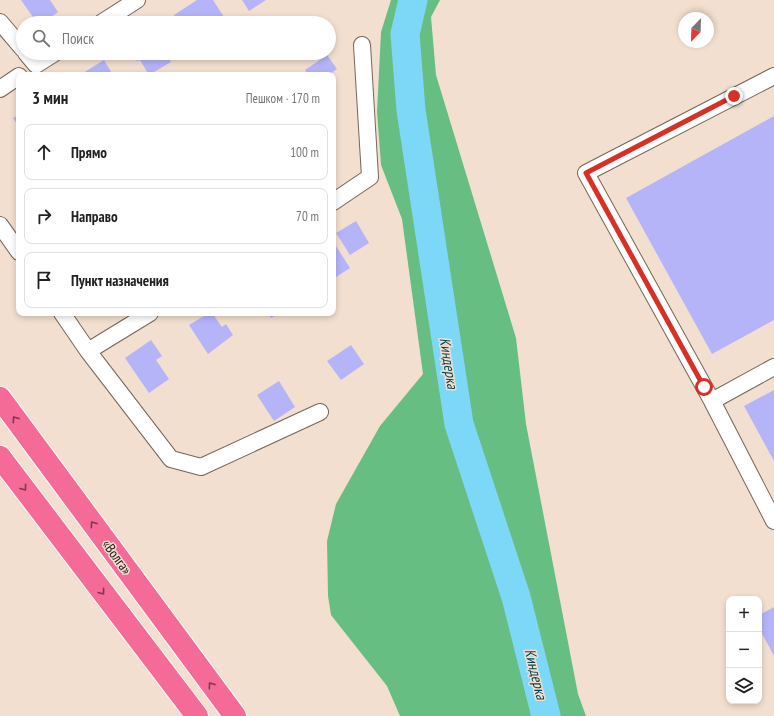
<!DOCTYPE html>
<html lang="ru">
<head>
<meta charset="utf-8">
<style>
	body { margin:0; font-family:"PT Sans Narrow",sans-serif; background:#f6f6f6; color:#222 }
	.controls { position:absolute; right:12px; bottom:12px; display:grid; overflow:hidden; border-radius:8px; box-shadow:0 2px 6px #0003 }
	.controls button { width:36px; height:36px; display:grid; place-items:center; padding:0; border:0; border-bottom:1px solid #e0e0e0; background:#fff; color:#222; font:20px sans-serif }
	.compass { position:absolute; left:678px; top:12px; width:36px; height:36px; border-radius:50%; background:#fff; box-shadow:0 2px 6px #0003; rotate:203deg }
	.stop { position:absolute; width:12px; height:12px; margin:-9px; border:3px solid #d93025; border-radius:50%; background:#fff }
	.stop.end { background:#d93025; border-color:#fff; box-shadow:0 1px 4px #0008 }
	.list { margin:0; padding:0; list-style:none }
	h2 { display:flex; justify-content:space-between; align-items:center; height:52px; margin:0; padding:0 16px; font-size:17px }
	h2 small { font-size:13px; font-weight:400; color:#767676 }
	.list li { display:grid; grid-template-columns:26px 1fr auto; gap:12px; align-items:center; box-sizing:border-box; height:56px; margin:0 8px 8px; padding:0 8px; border:1px solid #e0e0e0; border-radius:8px }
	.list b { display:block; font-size:15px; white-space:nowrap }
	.list em { font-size:13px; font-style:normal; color:#767676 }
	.icon { flex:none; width:22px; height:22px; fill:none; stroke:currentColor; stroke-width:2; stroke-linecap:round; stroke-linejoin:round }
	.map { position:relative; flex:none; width:774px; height:716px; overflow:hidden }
	.search { position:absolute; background:#fff; box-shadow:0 2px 6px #0003; left:16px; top:16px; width:320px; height:44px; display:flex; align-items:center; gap:10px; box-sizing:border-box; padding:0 14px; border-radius:22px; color:#767676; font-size:15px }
	.panel { position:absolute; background:#fff; box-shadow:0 2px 6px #0003; left:16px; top:72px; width:320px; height:244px; border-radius:8px }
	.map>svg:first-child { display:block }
	.forest { fill:#67be83 }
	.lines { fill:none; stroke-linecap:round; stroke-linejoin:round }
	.river { stroke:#7dd8f7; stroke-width:29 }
	.building { fill:#b6b4f9 }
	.minor-casing { stroke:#756557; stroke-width:18 }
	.highway-casing { stroke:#fff; stroke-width:24 }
	.minor { stroke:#fff; stroke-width:16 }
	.highway { stroke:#f46b98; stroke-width:22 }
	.oneway { stroke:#7c3b4d }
	.route { stroke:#d93025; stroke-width:5 }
	.labels { text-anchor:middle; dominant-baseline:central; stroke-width:3; stroke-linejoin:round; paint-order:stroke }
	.street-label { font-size:14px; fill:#1a140f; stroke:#f2dfcf }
	.water-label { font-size:15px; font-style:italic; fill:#0a4252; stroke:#f2dfcf }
</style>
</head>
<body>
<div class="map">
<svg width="774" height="716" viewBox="0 0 774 716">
	<rect width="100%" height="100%" fill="#f2dfcf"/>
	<path class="forest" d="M391,0H440L431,17L436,75L516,338L526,424L578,694L586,716H400L387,686L331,615L328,596L327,541L336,504L380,426L423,374L402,219L381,165L377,112L381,32Z"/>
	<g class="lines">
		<path class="river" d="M413,0L405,34L411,110L459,424L516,597L546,716"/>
	</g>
	<path class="building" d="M21,0H50L58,12L43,23H37Z
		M197,0H213L224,17L214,23H180L174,15Z
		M242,0H266L249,11Z
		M137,53H166L171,62L149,75L140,60L137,61L133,56Z
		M327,55L337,69L328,75H308L305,70Z
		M104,60L113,75H84L83,73Z
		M19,115V127L13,118Z
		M774,116V320L712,354L626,198Z
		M356,221L369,243L350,255L336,233Z
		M334,243L350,268L333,279V244Z
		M209,313H212L222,327L226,324L233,335L208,354L189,325Z
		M268,313H280L271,318Z
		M151,340L162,356L156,360L169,379L149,393L125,358Z
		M351,345L364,364L341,380L327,361Z
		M279,381L295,407L274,421L257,395Z
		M774,390V461L744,406Z
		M774,607V656L759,628V615Z"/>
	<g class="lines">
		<defs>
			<path id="minor" d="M0,22L23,49
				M101,23L137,0
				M26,53L36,65L55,53
				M774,76L586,173L712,401L774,521
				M0,89L19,76
				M333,202L370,177L362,45
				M0,225L19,252
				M62,313L88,351L171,459L201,467L320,412
				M88,351L150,313
				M712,401L774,367"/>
			<path id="highway" d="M0,398L235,716
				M0,457L197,716"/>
		</defs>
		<use href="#minor" class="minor-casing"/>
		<use href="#highway" class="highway-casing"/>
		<use href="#minor" class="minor"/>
		<use href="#highway" class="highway"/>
	</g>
	<defs><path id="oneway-chevron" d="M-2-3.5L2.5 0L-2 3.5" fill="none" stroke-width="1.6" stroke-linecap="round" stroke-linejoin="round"/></defs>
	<g class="oneway">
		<use href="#oneway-chevron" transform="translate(15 419) rotate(-126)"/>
		<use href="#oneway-chevron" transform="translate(24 488) rotate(53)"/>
		<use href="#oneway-chevron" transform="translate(93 524) rotate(-126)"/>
		<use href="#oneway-chevron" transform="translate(102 592) rotate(53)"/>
		<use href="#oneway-chevron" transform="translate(211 685) rotate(-126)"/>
	</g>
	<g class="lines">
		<path class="route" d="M704,387L586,173L734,96"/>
	</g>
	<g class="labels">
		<g class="street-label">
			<text transform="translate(117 557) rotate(54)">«Волга»</text>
		</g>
		<g class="water-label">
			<text transform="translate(449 363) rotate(81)">Киндерка</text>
			<text transform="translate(536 674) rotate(76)">Киндерка</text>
		</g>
	</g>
</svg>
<div class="controls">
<button>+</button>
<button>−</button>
<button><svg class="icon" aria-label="layers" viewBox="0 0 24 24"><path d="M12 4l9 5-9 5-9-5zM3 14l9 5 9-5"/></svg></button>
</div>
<svg class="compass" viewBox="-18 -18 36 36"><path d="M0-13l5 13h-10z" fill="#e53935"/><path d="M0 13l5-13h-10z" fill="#767676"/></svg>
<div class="stop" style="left:704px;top:387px"></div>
<div class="stop end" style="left:734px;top:96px"></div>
<div class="search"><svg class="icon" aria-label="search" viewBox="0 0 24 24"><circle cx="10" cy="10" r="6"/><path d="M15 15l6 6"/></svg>Поиск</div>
<section class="panel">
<h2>3 мин<small>Пешком · 170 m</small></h2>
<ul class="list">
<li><svg class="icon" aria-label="ahead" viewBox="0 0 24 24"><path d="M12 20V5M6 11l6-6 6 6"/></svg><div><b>Прямо</b></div><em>100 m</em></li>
<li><svg class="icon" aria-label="right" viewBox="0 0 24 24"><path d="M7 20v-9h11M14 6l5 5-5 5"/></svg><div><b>Направо</b></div><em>70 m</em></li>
<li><svg class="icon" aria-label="arrive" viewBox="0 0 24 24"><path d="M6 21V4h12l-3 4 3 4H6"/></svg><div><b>Пункт назначения</b></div></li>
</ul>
</section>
</div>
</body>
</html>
